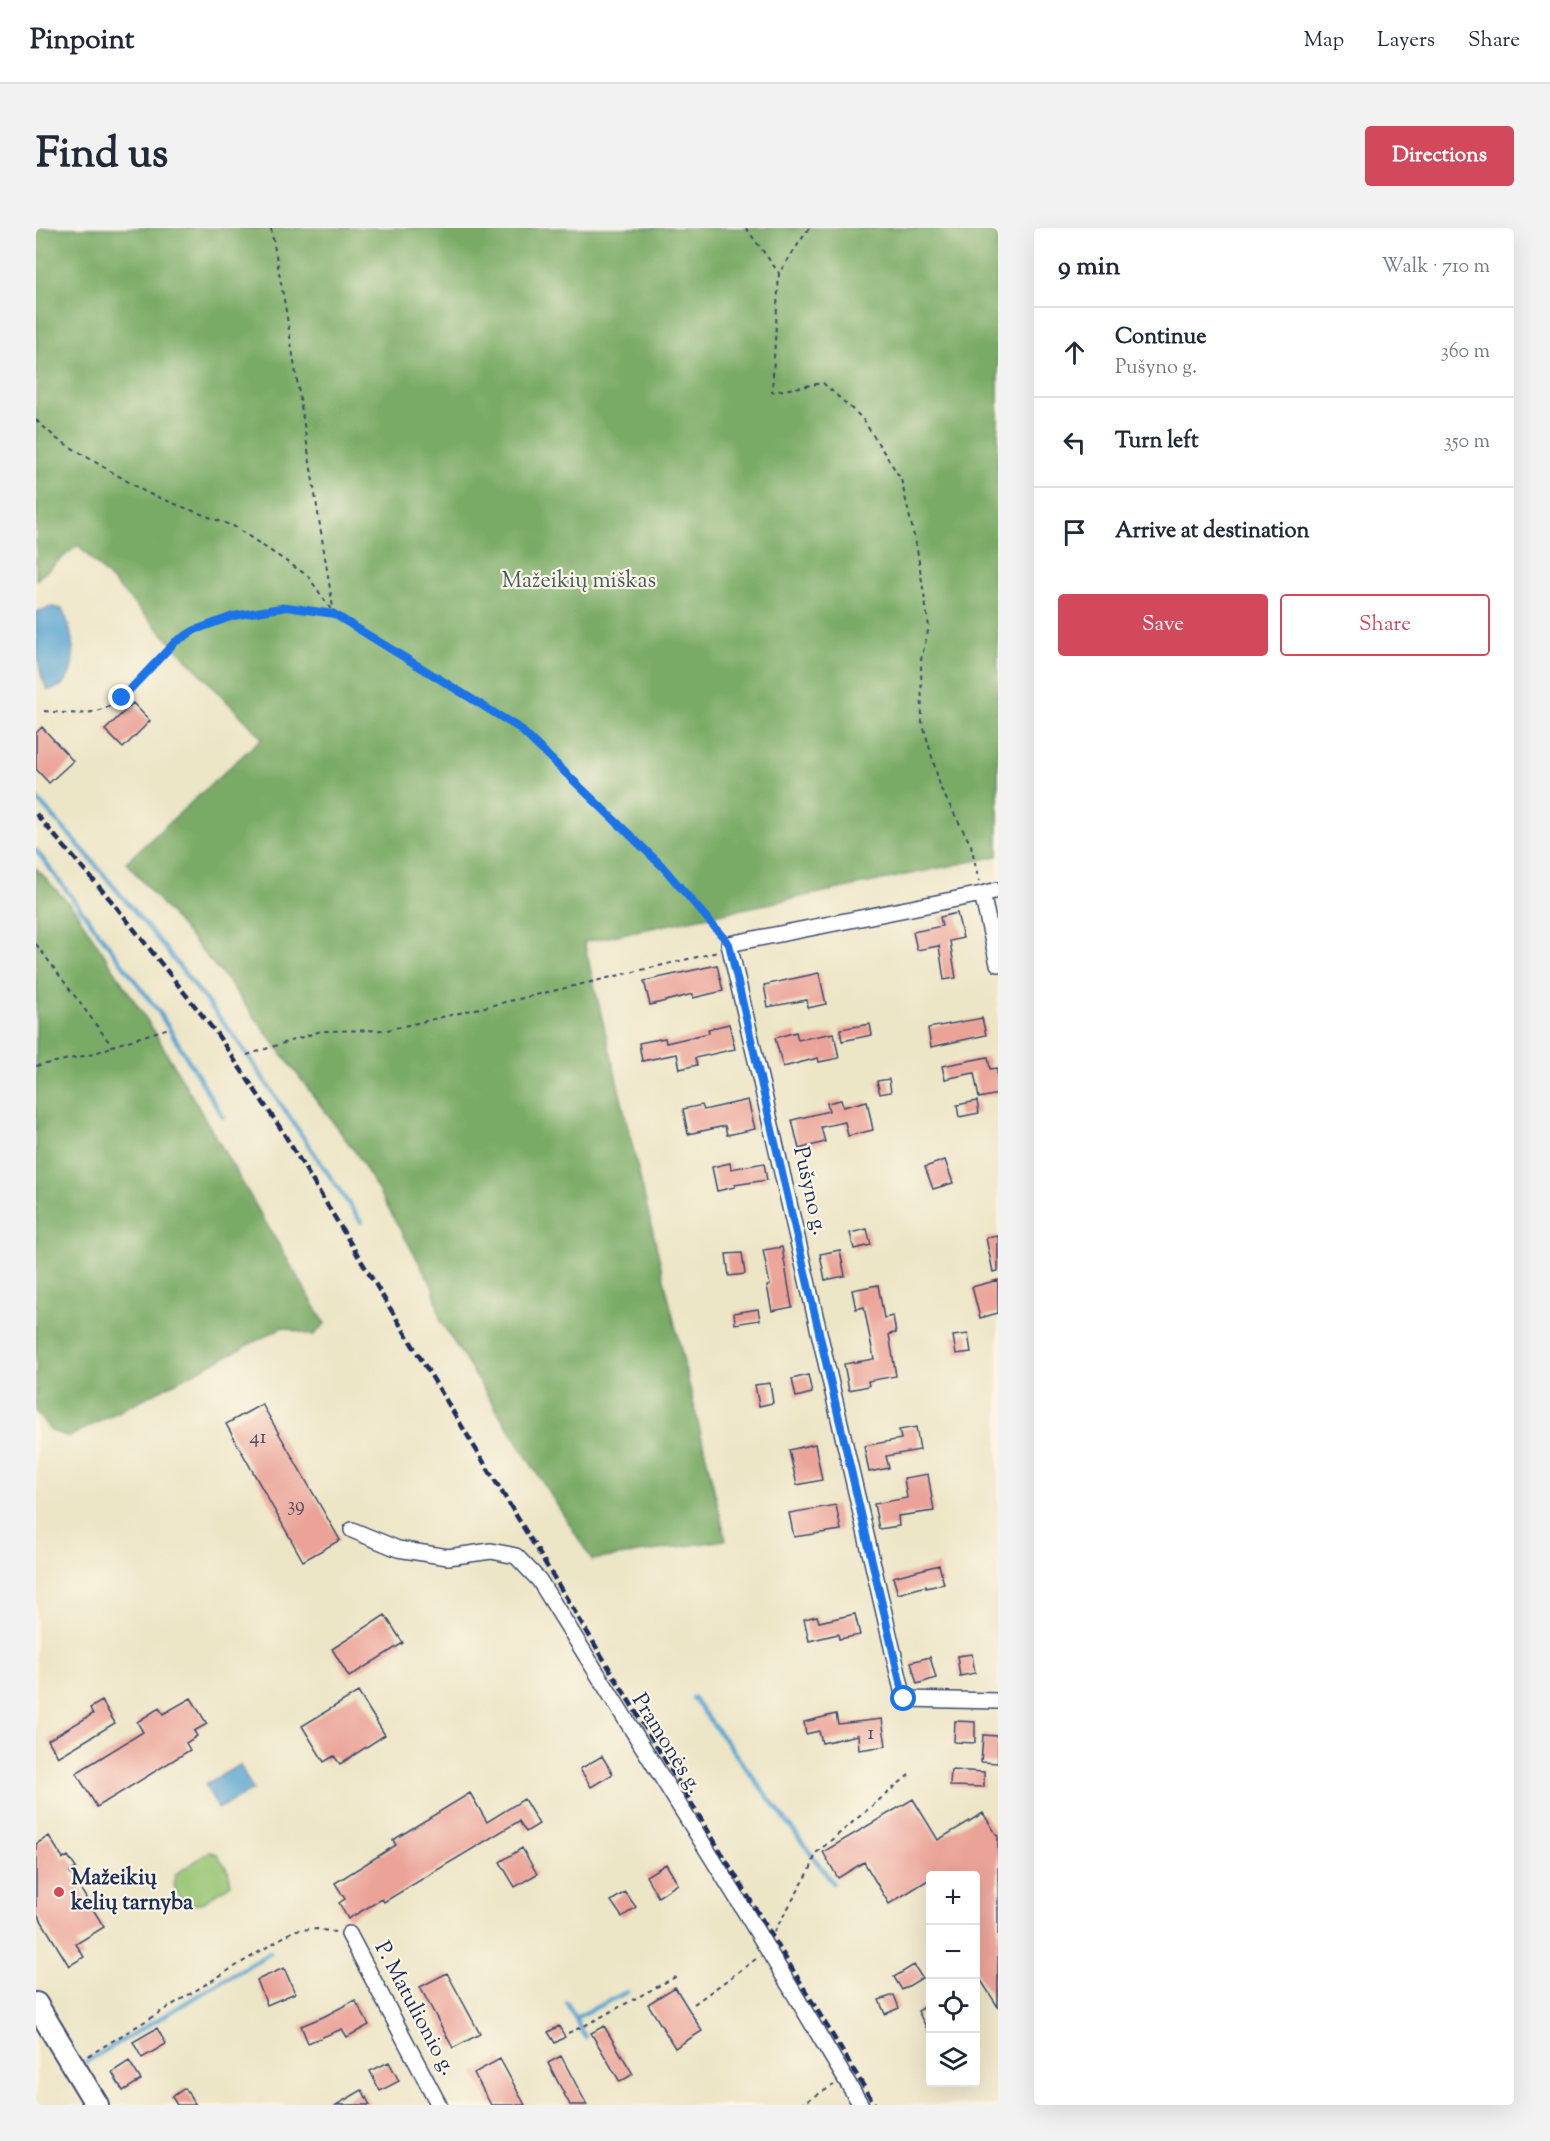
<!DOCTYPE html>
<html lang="en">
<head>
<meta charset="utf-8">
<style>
	body { margin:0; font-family:"Sorts Mill Goudy",serif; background:#f2f2f3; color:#1f2937 }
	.controls { position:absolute; right:18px; bottom:18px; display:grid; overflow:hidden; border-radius:6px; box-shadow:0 6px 24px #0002 }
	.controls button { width:54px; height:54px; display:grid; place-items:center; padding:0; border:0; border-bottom:2px solid #e0e1e3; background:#fff; color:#1f2937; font:30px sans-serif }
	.stop { position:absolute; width:18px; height:18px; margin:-14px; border:4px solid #1a73e8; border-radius:50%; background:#fff }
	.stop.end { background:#1a73e8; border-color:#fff; box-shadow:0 2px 6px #0008 }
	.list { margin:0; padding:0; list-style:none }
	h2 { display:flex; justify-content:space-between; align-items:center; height:78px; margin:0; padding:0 24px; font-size:26px }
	h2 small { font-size:20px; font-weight:400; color:#747a83 }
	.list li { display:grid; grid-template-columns:39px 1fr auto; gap:18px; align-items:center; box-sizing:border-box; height:90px; padding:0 24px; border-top:2px solid #e0e1e3 }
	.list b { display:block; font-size:22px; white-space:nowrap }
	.list p { margin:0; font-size:20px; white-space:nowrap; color:#747a83 }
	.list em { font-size:20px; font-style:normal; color:#747a83 }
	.actions { display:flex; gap:12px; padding:18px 24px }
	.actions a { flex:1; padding:14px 0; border:2px solid #d1495b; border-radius:6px; text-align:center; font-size:21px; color:#d1495b }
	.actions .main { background:#d1495b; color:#fff }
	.icon { flex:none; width:33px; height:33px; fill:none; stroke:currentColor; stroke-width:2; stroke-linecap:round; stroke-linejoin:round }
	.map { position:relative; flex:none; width:962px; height:1877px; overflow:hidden; border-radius:6px }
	header { display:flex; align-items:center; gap:36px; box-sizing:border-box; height:84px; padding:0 30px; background:#fff; border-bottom:2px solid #e0e1e3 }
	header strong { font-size:28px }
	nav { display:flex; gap:33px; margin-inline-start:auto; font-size:21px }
	.intro { display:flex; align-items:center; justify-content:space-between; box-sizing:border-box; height:144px; padding:0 36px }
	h1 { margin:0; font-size:42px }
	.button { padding:15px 27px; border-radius:6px; background:#d1495b; color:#fff; font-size:21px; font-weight:700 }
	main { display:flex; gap:36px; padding:0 36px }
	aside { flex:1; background:#fff; border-radius:6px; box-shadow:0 6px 24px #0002 }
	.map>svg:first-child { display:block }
	.green { fill:#99c674; stroke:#5a7a69; stroke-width:1.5 }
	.forest { fill:#7aab66; stroke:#4a6d62; stroke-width:1.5 }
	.water { fill:#5aa5d2; stroke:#3a6a98; stroke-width:1.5 }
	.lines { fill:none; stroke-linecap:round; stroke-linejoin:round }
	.stream { stroke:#5aa5d2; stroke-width:4.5 }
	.building { fill:#eba398 }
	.street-casing { stroke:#3a4a6e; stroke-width:18 }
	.secondary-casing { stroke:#3a4a6e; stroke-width:26 }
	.path { stroke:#3a4a6e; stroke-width:2; stroke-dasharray:4.5 4.5; stroke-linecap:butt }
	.street { stroke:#fff; stroke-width:15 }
	.secondary { stroke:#fff; stroke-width:22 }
	.rail { stroke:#1b2f5e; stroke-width:4.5; stroke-dasharray:9 4.5; stroke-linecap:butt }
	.route { stroke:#1a73e8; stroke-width:8 }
	.poi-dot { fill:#d1495b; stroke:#fcf5e5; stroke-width:2 }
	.labels { text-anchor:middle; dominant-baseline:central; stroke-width:4.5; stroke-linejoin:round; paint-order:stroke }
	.number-label { font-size:20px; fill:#4f4c6c }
	.park-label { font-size:22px; fill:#415c65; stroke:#fcf5e5 }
	.street-label { font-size:22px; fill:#1b2f5e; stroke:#fcf5e5 }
	.poi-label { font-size:22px; font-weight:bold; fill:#1b2f5e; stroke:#fcf5e5; text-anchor:start }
</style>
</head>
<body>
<header>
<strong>Pinpoint</strong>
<nav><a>Map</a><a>Layers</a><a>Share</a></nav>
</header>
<div class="intro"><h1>Find us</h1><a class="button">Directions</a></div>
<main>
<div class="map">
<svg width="962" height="1877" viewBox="0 0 962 1877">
	<rect width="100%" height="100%" fill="#fcf5e5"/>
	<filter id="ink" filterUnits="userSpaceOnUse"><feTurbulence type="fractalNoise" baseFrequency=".0167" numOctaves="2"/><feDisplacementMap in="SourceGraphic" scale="12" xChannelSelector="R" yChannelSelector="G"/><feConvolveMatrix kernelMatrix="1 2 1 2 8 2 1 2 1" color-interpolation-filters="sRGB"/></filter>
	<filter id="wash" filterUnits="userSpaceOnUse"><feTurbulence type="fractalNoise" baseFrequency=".008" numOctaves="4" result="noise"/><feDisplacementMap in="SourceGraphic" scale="24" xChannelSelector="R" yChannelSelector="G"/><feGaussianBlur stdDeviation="1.35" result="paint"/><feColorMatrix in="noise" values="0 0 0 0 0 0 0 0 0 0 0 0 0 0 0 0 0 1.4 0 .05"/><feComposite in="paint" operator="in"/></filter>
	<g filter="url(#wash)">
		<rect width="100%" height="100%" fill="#ece5c6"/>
		<path class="green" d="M173,1624L181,1626L192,1643L195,1656L168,1674L153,1678C143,1672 134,1657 140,1646Z"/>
		<path class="forest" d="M0,0H962V628L548,714L690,1312L556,1332L405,1094L397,1059L323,929L194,756L90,634L226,510L42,317L0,352Z
			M0,640L39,682L116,800L289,1096L277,1108L247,1099L33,1209L15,1203L0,1184Z"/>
		<path class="water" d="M16,379L26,381C38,403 48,458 12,462C0,444 0,408 0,384Z
			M204,1537L217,1562L182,1581L169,1556Z"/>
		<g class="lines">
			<path class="stream" d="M0,570L48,623L124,714L201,812L325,994
				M0,622L123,784L187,889
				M657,1470L797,1655
				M531,1775L539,1790
				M549,1809L539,1790L591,1764
				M50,1834L234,1725"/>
		</g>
		<g id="blocks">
			<path class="building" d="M97,475L114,493L87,520L69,502Z
				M6,499L37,533L13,555L0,541V505Z
				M921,685L927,710L914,713L920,750L908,752L903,718L881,722L877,704L906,698L904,689Z
				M681,737L687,763L657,770V766L614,777L608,753Z
				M783,745L790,776L772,780L771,772L732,779L728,757Z
				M946,790L950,807L895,819L892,800Z
				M693,796L699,821L659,830L661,837L644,841L641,826L606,833L603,815L629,810L630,815L673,805L672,801Z
				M834,796L836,807L806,813L804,801Z
				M760,804L762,812L798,805L803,830L783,834L782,830L747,839L739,810Z
				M952,829L954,841L961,840L962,866L943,870L938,845L909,851L906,838Z
				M853,851L855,864L844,866L841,853Z
				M712,872L719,901L691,907L689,898L652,906L647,881L666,877L668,882Z
				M805,872L807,879L831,873L837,902L812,908L809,894L785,899L789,914L763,921L756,892L793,883L791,875Z
				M941,873L943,885L923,889L921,877Z
				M909,932L917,955L897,961L889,939Z
				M694,935L695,941L728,935L731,952L699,957V959L681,963L676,939Z
				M831,1001L835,1017L818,1021L814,1005Z
				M962,1008V1043L957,1044L950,1010Z
				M746,1019L756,1079L736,1083L731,1058L734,1057L727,1022Z
				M804,1022L809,1048L789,1052L784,1026Z
				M706,1025L709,1046L693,1048L690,1026Z
				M962,1052V1085L944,1090L936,1059Z
				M842,1057L848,1090L857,1088L860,1105L853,1106L860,1148L832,1153L833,1158L813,1162L808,1136L838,1131L828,1079L820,1081L816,1062Z
				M722,1081L724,1092L699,1096L698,1085Z
				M932,1106L935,1124L920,1126L917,1108Z
				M772,1147L776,1165L760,1169L756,1151Z
				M734,1155L737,1175L723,1178L719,1157Z
				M226,1176L304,1312L267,1333L190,1196Z
				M880,1199L884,1222L850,1228L853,1240L833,1244L828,1218L865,1211L863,1202Z
				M779,1216L786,1252L761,1257L753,1222Z
				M892,1246L898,1283L862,1288L863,1298L843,1301L838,1276L871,1270L868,1250Z
				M800,1277L805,1302L758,1309L753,1285Z
				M903,1337L908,1356L890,1360V1358L862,1366L857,1349Z
				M819,1386L824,1407L803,1411L802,1406L773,1413L768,1391L781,1388L783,1394Z
				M349,1387L367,1415L313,1449L296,1421Z
				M936,1426L939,1445L924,1448L921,1428Z
				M894,1429L900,1450L881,1456L875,1434Z
				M322,1464L349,1507L304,1536L298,1528L288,1534L266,1498Z
				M155,1470L171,1496L158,1503L161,1508L150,1515L154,1522L61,1579L40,1545L107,1504L101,1494L123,1480L127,1486Z
				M66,1473L79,1495L22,1529L12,1512L57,1486L54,1480Z
				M800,1486L802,1496L846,1491L850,1518L823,1522L822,1507L786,1515L783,1503L770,1506L768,1494Z
				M919,1493L939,1494V1515L918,1514Z
				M947,1507L962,1508V1535L945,1534Z
				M566,1528L577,1546L555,1559L544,1541Z
				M915,1542L948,1544V1559L914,1558Z
				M434,1565L451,1594L488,1571L503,1596L490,1604L483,1593L348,1674L346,1671L312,1691L303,1675L309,1671L299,1655L360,1617L357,1612Z
				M877,1571L902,1612L947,1585L962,1609V1779L939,1743V1647H894V1651L853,1676L828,1634L802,1650L787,1624Z
				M13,1608L27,1631L32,1628L40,1640L34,1644L68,1699L40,1716L48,1729L33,1738L0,1684V1616Z
				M486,1620L501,1646L479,1659L464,1634Z
				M630,1636L642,1656L622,1669L610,1648Z
				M589,1664L600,1679L586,1689L575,1673Z
				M878,1737L886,1750L866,1762L858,1749Z
				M248,1740L259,1765L231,1777L221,1752Z
				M411,1745L444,1806L417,1820L384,1759Z
				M639,1759L666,1803L639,1820L612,1776Z
				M858,1767L863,1780L849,1786L843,1772Z
				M319,1772L333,1797L311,1809L306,1801L272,1815L265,1798L287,1789Z
				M894,1776V1807L882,1783Z
				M523,1798L529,1809L519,1815L512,1804Z
				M568,1798L597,1846L584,1854L555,1805Z
				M121,1800L130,1816L106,1830L97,1814Z
				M525,1828L551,1877H534L512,1835Z
				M464,1831L489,1877H455L438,1845Z
				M93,1833L105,1852L87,1863L76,1844Z
				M353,1834L363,1853L344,1863L334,1843Z
				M149,1860L160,1877H141L136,1869Z
				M326,1862L334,1877H300Z"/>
		</g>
	</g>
	<g filter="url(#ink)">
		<use href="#blocks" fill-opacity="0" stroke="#3a4a6e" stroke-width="1.5"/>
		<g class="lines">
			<defs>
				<path id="street" d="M962,662L946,666L962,736
					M946,666L693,716L868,1471L962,1473
					M316,1302L362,1321L412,1329L455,1323L480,1328L503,1352L699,1667L825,1877
					M313,1706L403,1877"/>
				<path id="secondary" d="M0,1776L61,1877"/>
			</defs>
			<use href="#street" class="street-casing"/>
			<use href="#secondary" class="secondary-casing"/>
			<path class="path" d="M235,0L249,77L298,386
				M710,0L743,45
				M773,0L743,45L736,164L787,155L826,190L865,251L881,321L893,399L885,432L886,493L905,561L935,617L943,653
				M0,192L21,211L111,265L199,299L272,348L296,383
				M8,483C40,486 58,490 86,470L139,414L159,402L197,388L251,379L298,386L483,500L626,638L684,704
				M0,716L76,818L133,800
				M211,827L285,803L351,802L682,724
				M0,838L57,826L75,819
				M738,1704L774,1642L780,1625L874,1546
				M658,1776L720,1731
				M532,1805L550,1797L643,1747
				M52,1828L259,1702L281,1701L299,1704
				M764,1877L798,1857"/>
			<use href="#street" class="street"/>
			<use href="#secondary" class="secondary"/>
			<path class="rail" d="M0,586L78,676L181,806L245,901L839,1877"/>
		</g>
	</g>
	<g class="lines" filter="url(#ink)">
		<path class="route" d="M86,470L139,414L159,402L197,388L251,379L298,386L483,500L626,638L693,716L868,1471"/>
	</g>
	<circle class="poi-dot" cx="23" cy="1664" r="6"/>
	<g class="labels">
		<g class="number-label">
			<text x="222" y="1210">41</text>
			<text x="260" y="1278">39</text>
			<text x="835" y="1506">1</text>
		</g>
		<g class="park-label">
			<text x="543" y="354">Mažeikių miškas</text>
		</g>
		<g class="street-label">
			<text transform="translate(773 963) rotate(77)">Pušyno g.</text>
			<text transform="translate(630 1516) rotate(58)">Pramonės g.</text>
			<text transform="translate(378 1781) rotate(62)">P. Matulionio g.</text>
		</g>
		<g class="poi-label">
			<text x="35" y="1651">Mažeikių<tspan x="35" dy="25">kelių tarnyba</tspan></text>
		</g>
	</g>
</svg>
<div class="controls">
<button>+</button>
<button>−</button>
<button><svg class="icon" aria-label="locate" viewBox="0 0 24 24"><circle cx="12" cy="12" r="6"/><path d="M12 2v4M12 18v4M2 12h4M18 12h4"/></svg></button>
<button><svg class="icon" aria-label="layers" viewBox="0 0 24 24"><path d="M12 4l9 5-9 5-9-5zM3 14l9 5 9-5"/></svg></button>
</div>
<div class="stop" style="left:868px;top:1471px"></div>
<div class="stop end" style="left:86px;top:470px"></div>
</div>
<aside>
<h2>9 min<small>Walk · 710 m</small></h2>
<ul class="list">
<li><svg class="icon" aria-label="ahead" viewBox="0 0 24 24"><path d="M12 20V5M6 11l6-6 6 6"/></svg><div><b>Continue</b><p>Pušyno g.</p></div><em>360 m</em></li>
<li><svg class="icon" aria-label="left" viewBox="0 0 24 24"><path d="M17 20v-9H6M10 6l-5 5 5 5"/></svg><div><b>Turn left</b></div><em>350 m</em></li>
<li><svg class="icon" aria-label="arrive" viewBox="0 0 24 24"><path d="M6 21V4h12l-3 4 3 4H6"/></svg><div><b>Arrive at destination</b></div></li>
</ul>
<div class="actions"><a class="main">Save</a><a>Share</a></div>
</aside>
</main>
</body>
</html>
